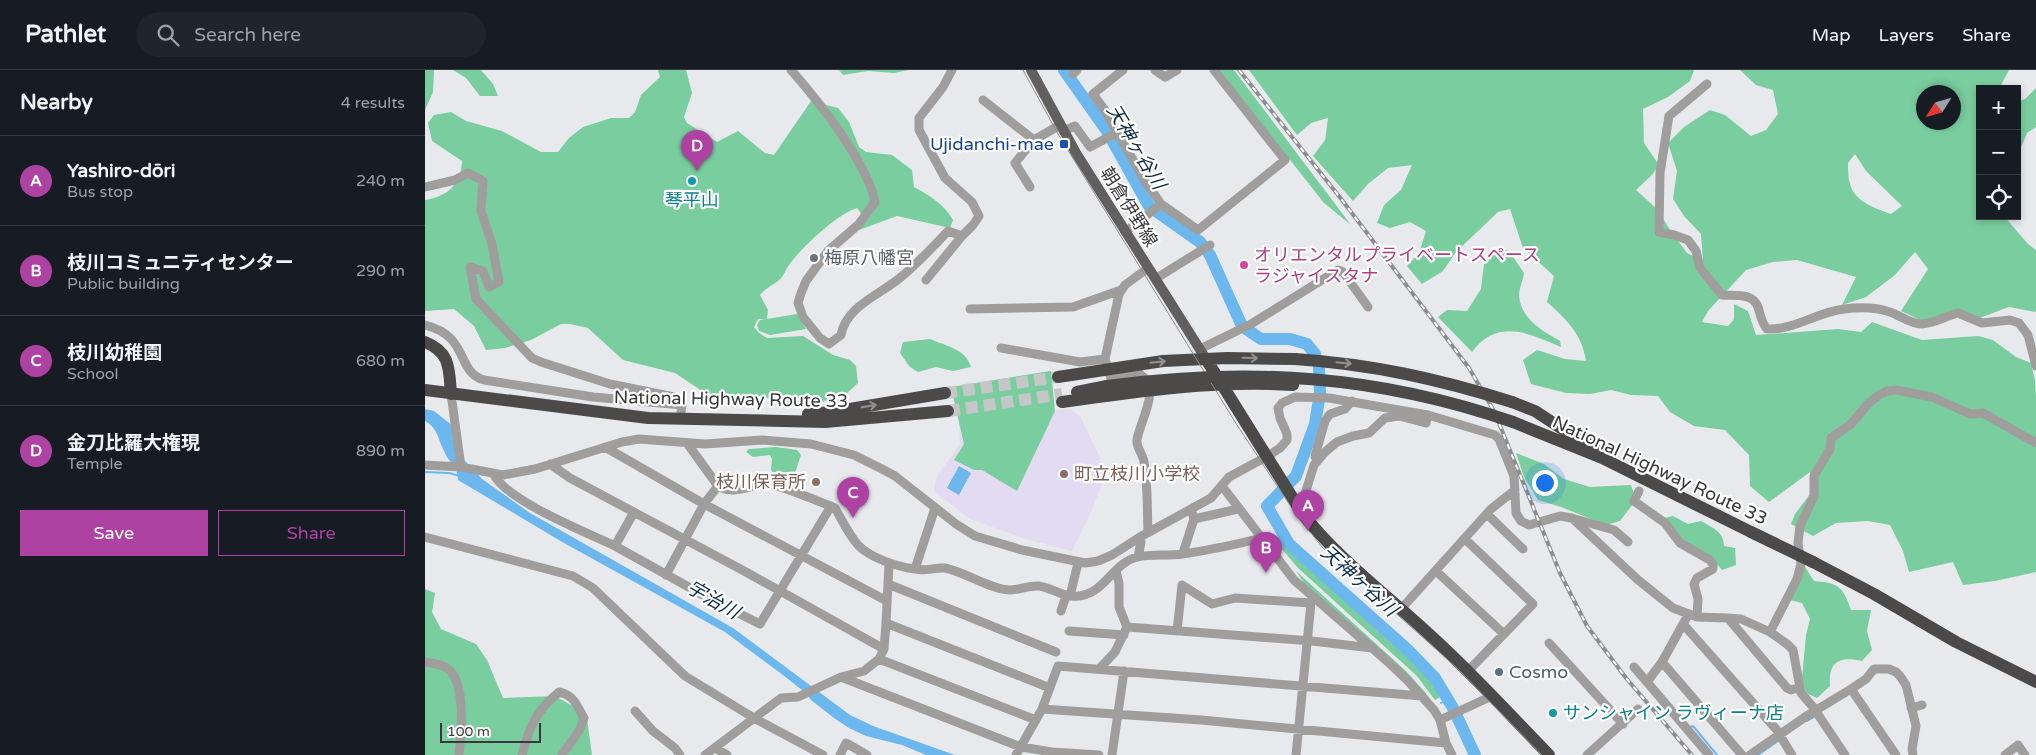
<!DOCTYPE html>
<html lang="en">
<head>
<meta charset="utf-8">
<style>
	body { margin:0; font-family:"Varela Round","Noto Sans JP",sans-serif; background:#20242c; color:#f1f3f6 }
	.controls { position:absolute; right:15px; top:15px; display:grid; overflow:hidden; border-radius:0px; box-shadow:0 2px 8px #0003 }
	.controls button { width:45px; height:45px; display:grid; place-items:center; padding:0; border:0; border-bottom:1px solid #363941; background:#171b24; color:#f1f3f6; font:25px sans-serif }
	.compass { position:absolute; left:1491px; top:15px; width:45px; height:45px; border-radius:50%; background:#171b24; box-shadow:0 2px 8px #0003; rotate:233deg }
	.scale { position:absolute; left:15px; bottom:12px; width:101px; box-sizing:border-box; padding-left:5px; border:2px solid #38393a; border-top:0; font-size:14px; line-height:18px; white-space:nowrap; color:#38393a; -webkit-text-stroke:4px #fff; paint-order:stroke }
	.you { position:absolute; left:1119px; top:412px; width:18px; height:18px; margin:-12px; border:4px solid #fff; border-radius:50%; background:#1a73e8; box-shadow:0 0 0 8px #1a73e833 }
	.badge { display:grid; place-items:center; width:32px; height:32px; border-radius:50%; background:#ae42a2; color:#fff; font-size:16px; font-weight:700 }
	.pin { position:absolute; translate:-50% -41px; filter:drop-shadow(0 1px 2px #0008) }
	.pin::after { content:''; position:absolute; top:26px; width:18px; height:15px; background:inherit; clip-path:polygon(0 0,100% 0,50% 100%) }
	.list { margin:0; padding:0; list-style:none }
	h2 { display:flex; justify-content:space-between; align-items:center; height:65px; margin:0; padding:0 20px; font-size:21px }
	h2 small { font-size:16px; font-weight:400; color:#9ea1a6 }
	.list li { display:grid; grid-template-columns:32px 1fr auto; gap:15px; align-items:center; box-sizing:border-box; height:90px; padding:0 20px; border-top:1px solid #363941 }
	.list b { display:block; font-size:19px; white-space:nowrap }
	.list p { margin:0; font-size:16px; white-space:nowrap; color:#9ea1a6 }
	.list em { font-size:16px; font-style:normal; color:#9ea1a6 }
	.actions { display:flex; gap:10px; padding:15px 20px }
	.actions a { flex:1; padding:11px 0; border:1px solid #ae42a2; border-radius:0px; text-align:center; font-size:18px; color:#ae42a2 }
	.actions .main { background:#ae42a2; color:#fff }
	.icon { flex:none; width:28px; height:28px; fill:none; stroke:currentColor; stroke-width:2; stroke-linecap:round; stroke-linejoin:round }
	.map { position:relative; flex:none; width:1611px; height:685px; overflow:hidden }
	header { display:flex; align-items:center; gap:30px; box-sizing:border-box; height:70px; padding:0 25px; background:#171b24; border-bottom:1px solid #363941 }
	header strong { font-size:24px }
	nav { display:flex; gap:28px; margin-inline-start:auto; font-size:18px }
	.search { width:350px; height:45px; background:#20242c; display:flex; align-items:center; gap:12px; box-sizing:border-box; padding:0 18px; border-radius:28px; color:#9ea1a6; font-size:19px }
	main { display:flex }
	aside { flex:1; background:#171b24 }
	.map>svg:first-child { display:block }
	.education { fill:#e2dbf1 }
	.green { fill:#7acd9f; fill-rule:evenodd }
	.water { fill:#6bb7ee }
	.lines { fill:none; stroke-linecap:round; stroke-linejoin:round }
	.stream { stroke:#6bb7ee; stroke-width:2 }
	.river { stroke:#6bb7ee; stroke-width:12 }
	.highway-tunnel { stroke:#c4c6c8; stroke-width:12; stroke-dasharray:12 6; stroke-linecap:butt }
	.minor { stroke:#9f9e9d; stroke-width:9 }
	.major { stroke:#62605f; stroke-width:10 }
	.highway { stroke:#4c4a49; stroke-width:12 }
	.tram { stroke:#8c8d8f; stroke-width:1 }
	.rail-casing { stroke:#8c8d8f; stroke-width:4 }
	.rail { stroke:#fff; stroke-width:2; stroke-dasharray:5.5; stroke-linecap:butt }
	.highway-bridge { stroke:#4c4a49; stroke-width:12 }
	.oneway { stroke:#949292 }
	.transit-dot { fill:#1a4fb4; stroke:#fff; stroke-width:2 }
	.culture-dot { fill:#0f9aa8; stroke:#fff; stroke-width:2 }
	.worship-dot { fill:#6b7280; stroke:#fff; stroke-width:2 }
	.hotel-dot { fill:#d1479c; stroke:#fff; stroke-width:2 }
	.education-dot { fill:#8d6e63; stroke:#fff; stroke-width:2 }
	.service-dot { fill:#5c6f8a; stroke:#fff; stroke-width:2 }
	.labels { text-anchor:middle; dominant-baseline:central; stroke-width:4.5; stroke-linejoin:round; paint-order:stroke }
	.transit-label { font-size:18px; fill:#164399; stroke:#fff; text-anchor:end }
	.culture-label { font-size:18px; fill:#0d838f; stroke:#fff }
	.street-label { font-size:18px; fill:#38393a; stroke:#fff }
	.hotel-label { font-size:18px; fill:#b23c85; stroke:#fff; text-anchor:start }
	.worship-label { font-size:18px; fill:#5b616d; stroke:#fff; text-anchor:start }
	.education-label { font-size:18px; fill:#785e54; stroke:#fff; text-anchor:start }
	.service-label { font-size:18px; fill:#4e5e75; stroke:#fff; text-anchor:start }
	.water-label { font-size:19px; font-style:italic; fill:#0b2d43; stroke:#fff }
</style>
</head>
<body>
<header>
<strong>Pathlet</strong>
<div class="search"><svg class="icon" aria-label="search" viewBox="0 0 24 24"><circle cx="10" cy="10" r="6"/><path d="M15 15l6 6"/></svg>Search here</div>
<nav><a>Map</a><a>Layers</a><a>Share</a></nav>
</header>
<main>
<aside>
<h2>Nearby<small>4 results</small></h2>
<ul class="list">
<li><span class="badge">A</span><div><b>Yashiro-dōri</b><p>Bus stop</p></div><em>240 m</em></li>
<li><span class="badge">B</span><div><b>枝川コミュニティセンター</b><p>Public building</p></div><em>290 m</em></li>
<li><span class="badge">C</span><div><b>枝川幼稚園</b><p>School</p></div><em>680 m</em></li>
<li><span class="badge">D</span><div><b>金刀比羅大権現</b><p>Temple</p></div><em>890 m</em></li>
</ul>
<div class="actions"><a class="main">Save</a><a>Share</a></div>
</aside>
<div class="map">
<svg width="1611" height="685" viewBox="0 0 1611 685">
	<rect width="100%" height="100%" fill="#e7e9ec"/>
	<path class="education" d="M626,301L630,341L645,339L655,346L682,402L665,444L647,481L601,469L545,449L509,421L510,413L513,405L535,374L534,350L526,317Z"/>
	<path class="green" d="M0,0H9L8,22L0,40Z
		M28,0H56L68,14L73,26H55L41,8Z
		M233,0H261L267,23L259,47L262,53L292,72L313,61L340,83L349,85L386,31L413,38L424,52L434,77L441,82L467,85L487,100L489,117C504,125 520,135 528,150L525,158L472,146L431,161L437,145L432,138C412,144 376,178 364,195C361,199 359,205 356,208C350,215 341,217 335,225L343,240L342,249L372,244L381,259L345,265L334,261L332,255L335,250L340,249H333L329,257L334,263L342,268L378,266L408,285L425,290L431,296L433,313L421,324L396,332L361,333L334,326L298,327L280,323L250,303L198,290L163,258L145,254H136L106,270L80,278L61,280L49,256L29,239L0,241V130C23,126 36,115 37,91L7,71L3,53L9,45L26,42L41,51L77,61L116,82H133L144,68L158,57L186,48H204L210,42L216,25L235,7Z
		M414,0H483L469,3L443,1L418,5Z
		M794,0H809L926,155L899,133Z
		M824,0H1269L1265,11L1243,27L1218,39L1219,73L1234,95L1227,105L1211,120L1233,140L1245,160L1262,183L1278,191L1276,164L1259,146L1248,129L1252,101L1243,73L1259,57L1285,40L1300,45L1326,66L1341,60L1353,44L1348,20L1331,15L1315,0H1584L1574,19H1555V146H1579L1603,174L1611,180V242L1584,237L1549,250L1536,245L1497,251L1476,241L1503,199L1490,182L1470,205L1441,227L1417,235L1431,207L1372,190L1348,192L1321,200L1283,241L1277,252L1303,256L1309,249V234L1323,241L1331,265L1413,259L1436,262L1447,252L1497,270L1553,266L1568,270L1591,287L1606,293L1610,310L1611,329V502L1570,511L1538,515L1528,492L1484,502L1478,481L1465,455L1443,451L1411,453L1388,466L1366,454L1370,444L1386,423L1385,402L1344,432L1325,416L1324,385L1300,360L1269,356L1245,342L1233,326L1206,325L1186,320L1165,324L1141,323L1106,314L1098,290L1112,280L1140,289L1161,291C1157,264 1142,250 1122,232L1129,206L1098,178L1085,139L1073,142L1031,182L1018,201L997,214L982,196L994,183L1001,161L985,152L965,158L952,153L959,135L976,120L987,95L963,98L943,114L928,131L888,86L900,70L903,48L886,53L872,65ZM1498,22H1528V52H1498ZM1430,84L1441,101L1477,136L1466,144C1451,139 1429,131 1425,114C1423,108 1423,100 1423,93Z
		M1611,18V57L1602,63L1592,87V32L1600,29Z
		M1069,178L1084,181L1099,203C1098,210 1094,219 1094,226C1096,249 1117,261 1135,271L1136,277C1104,263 1072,248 1047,282L1013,247L1022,240L1042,241L1056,219L1059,194Z
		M505,269C521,276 541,279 546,297L528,301L511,297L493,302L485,297L475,283L478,272Z
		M626,301L630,341L592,421L557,400H549L529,390L539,374L526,317Z
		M351,377L372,380L376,385L369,406L366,408L358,404H349L346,400L347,389L345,385L328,387L321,382L324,379Z
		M1091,383L1119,394L1139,409L1165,417L1206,415L1211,430L1195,451L1181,455L1136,437L1113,430L1099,407Z
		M1248,446L1263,454L1276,451C1288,458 1299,462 1299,476L1310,478L1311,495L1297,500L1285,486L1255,471L1235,449Z
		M855,467L883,497L987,590L1006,610L1017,626L1010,630L992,606L873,498L850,471Z
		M1373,495L1380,497L1389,511C1413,513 1418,516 1426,540H1446L1442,561L1447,580L1437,591C1415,586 1403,591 1405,616L1392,628L1381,623L1377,608L1381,565L1385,549L1377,533L1365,530Z
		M871,501L981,601L1000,622L1007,632L879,513Z
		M0,519L10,523L7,542L16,559L51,574L62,590L78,628L130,626L153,639L162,649L167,685H0Z"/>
	<path class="water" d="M0,339L9,341L28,356L30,380L57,409L105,443L308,558L425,645L448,656L530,685H501L477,675L441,666L424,658L409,648L386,630L382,624L358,605L300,562L139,473L33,410C33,396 24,393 19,381C13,369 13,358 0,351Z
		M534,396L546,403L534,425L522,418Z"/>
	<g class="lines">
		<path class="stream" d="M0,402L24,403L35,406
			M1016,633L1023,629
			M1382,651L1391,646
			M1266,657L1268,656L1292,685
			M1333,685L1353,671"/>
		<path class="river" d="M639,0L682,61L724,136L775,172L785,185L817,256L836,269H865L882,274L890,284L894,297L895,323L890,354L871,406L842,436L864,474L983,580L1010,608L1028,638L1050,685"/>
		<path class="highway-tunnel" d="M520,323L633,307
			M523,341L637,324"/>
		<path class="minor" d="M366,0C392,29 443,94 450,132L434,154L403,181L381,211L376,223L373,233L378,247L395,268L404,274L416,265C421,236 455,225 476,207C492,194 508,177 523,161L537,166L548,155L554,146L547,132L520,108L494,60V48L518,17L527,0
			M698,0L668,24L679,39L720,111L736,134L773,160L860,90L789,0
			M730,0L740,7L752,0
			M648,4L652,0
			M1282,14L1244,46L1235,103L1234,162L1249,165L1263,170L1271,181L1275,198L1297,225C1310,226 1327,222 1333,237C1336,246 1336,252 1342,259C1370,260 1392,242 1419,239C1434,237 1450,237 1465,242C1476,246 1485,254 1497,254C1510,253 1521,246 1533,243L1557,253L1585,250L1594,253L1603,265L1611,296
			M558,30L609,70
			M638,61L650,56L665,77L693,62
			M0,117L30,110L43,103L58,111L56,141L67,174L74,212L64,217L58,201L45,197L51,229L107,288L116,292L185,314L254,328L257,335L255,349
			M605,117L590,93L609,70L635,55
			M700,162L736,134
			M730,209L785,175
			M501,210L537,166
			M545,239L648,237L696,220
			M0,255C45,266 30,301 59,310L168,327L257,335
			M576,278L655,292L680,289
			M775,279L826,254L913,200L918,202L943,237
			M26,324L36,397
			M262,373L293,416C308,426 327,414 343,414C352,414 395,432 406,436L410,438C417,450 424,465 433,475C445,488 473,497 490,499L510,438
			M180,377L279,434L462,531
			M892,391L890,386L900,351L905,344L920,339L927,331
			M125,394L145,408L321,502L459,579
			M0,395L36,397L78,405L110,399L197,372L214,369L280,374L337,370L386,374L429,385L457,399L470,406L531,454L550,466L597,480L660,493L673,491L687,485L715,467L786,428L804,407L843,386L855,378L862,370V364L855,348L853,338L857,333L870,327L904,328L1003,345L1070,365L1074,369L1089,406L1091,443L1096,451L1104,455L1135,446L1147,448L1212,509L1248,538L1272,547L1303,548L1362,618L1366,620L1373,618
			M69,405C84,432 161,462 190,476
			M797,416L869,510L962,591L982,610L1009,640L1015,650L1021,673L1027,685
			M1214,421L1209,431L1240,453L1255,473L1285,490L1288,495V499L1272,508L1269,514L1273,529L1272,547
			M871,432L880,424L889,395L900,382L912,372L928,366L944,363L960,348L974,346L1001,353L1003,345
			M209,442L190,476L287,530L335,554L406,436
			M1062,444L1098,479
			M769,449L813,439
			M1150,449L1189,460L1203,472
			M723,462C722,439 723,414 719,392C718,384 711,378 712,370C715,350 737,319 715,304L686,309L680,289L694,224L700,215L723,198
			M0,467L148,506L168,518L260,606L329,648L398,685
			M1040,469L1108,534L1043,601
			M758,483L769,449L766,439
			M713,487L716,472L715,467
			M490,499C501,502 510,497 520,498C540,502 565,519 584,520C595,520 604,515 614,516C628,518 638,528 654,526C680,523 688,493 712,487C726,484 743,486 758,484C784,480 810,475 836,468
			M1011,501L1079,564
			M241,505L279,434L293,416
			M463,514L631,582
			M645,526L653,493
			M977,538L1066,439L1090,420
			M636,541L641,526
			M1263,545L1237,592L1222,612L1284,685
			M1303,548L1316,549L1345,562
			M461,553L625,618
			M1258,554L1351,659L1367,685
			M702,557L887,571L947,578
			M644,561L699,565
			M752,561L757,515L787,534L810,528L886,533
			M1124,573L1198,654
			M454,589L611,650
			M0,592C7,593 16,594 22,598C42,612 36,664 34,685
			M1237,592L1317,685
			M1209,597L1222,612
			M675,598L690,582L702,557L694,537V513L691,501
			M416,607L596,677L627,682V685
			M1426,619L1441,609L1449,599H1464L1471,602L1475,606L1481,615L1491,656L1487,679L1488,685
			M1486,638L1497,635
			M617,639L776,650L1021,673
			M210,641L228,661L250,678L255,685
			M1015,650L1067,626
			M290,678L302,685
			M627,682L674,685
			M97,685C104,657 111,641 134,622C149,625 152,636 159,648L155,659L137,685
			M280,685L356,628L373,627L416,607L439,601L454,589L459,579L461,553L464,493
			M415,685L421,673L442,685
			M591,685L617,639L633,596L997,626
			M687,685L699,601
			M871,685L886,533L889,530
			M1162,685L1213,639
			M1325,685L1383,645L1426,619L1471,685
			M1420,685L1388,637L1376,623L1368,580L1362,574L1345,562L1372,509L1376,494L1373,473L1375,456L1389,426V406L1405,379L1406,368L1426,354L1443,334L1454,325L1462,321L1471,320L1507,327L1545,344L1558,343L1611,373
			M1580,685L1593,675L1600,685"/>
		<path class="major" d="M606,0L651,83L781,289"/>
		<path class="highway" d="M0,272C26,282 24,300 26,324
			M781,289L877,443C914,490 962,525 1006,566C1047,603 1085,645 1124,685
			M633,307L738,291L802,288L870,289
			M0,320L223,348L400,352L523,341
			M652,322L682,316
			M637,332C714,321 790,310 868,315
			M1087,332L1110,341L1142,362L1169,376
			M383,344L407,342L520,323
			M1088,352L1177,388L1326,462
			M1388,492L1449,524L1531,572L1611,612"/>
		<path class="tram" d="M598,0L633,64L812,355L872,446L898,478L1032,598L1117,685"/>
		<defs>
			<path id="rail" d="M814,0L917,130L1044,298L1069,341L1135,503L1162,556L1201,608L1267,685"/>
		</defs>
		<use href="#rail" class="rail-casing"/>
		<use href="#rail" class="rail"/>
		<path class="highway-bridge" d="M870,289C946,294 1014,309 1087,332
			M682,316C825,297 952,305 1088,352
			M1326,462L1388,492"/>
	</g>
	<defs><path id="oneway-shaft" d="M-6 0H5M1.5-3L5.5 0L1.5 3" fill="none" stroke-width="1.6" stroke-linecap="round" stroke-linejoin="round" transform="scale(1.25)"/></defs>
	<g class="oneway">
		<use href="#oneway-shaft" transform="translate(825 288) rotate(1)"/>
		<use href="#oneway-shaft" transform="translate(733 292) rotate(-6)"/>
		<use href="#oneway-shaft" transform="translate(919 293) rotate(6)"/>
		<use href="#oneway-shaft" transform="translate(444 336) rotate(-10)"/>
	</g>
	<rect class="transit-dot" x="634" y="69" width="10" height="10" rx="2.5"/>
	<g class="culture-dot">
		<circle cx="267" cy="111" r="5"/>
		<circle cx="1128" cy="643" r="5"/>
	</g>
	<circle class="worship-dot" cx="389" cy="188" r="5"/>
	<circle class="hotel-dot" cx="819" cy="195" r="5"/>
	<g class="education-dot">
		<circle cx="639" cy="404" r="5"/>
		<circle cx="391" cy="412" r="5"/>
	</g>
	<circle class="service-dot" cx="1074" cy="602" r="5"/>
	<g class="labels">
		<g class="transit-label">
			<text x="629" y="74">Ujidanchi-mae</text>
		</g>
		<g class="culture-label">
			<text x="267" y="130">琴平山</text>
			<text x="1138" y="643" text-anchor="start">サンシャイン ラヴィーナ店</text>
		</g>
		<g class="street-label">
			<text transform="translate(704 137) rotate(58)">朝倉伊野線</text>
			<text transform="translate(306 329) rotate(1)">National Highway Route 33</text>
			<text transform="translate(1235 400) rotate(25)">National Highway Route 33</text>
		</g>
		<g class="hotel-label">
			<text x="829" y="185">オリエンタルプライベートスペース<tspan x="829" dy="21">ラジャイスタナ</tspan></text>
		</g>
		<g class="worship-label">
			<text x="399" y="188">梅原八幡宮</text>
		</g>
		<g class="education-label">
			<text x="649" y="404">町立枝川小学校</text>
			<text x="381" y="412" text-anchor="end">枝川保育所</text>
		</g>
		<g class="service-label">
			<text x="1084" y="602">Cosmo</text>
		</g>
		<g class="water-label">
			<text transform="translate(711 77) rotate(59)">天神ヶ谷川</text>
			<text transform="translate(934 511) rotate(42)">天神ヶ谷川</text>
			<text transform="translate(288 530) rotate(30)">宇治川</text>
		</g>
	</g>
</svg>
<div class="controls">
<button>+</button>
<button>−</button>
<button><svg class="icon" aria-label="locate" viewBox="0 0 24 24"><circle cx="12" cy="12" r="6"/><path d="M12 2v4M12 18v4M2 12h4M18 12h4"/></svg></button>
</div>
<svg class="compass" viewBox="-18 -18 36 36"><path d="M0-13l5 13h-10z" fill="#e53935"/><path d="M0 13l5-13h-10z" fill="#9ea1a6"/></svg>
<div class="scale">100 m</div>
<div class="you"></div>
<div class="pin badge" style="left:883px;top:461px">A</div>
<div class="pin badge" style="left:841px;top:503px">B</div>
<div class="pin badge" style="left:428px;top:448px">C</div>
<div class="pin badge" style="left:272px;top:101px">D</div>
</div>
</main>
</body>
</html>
